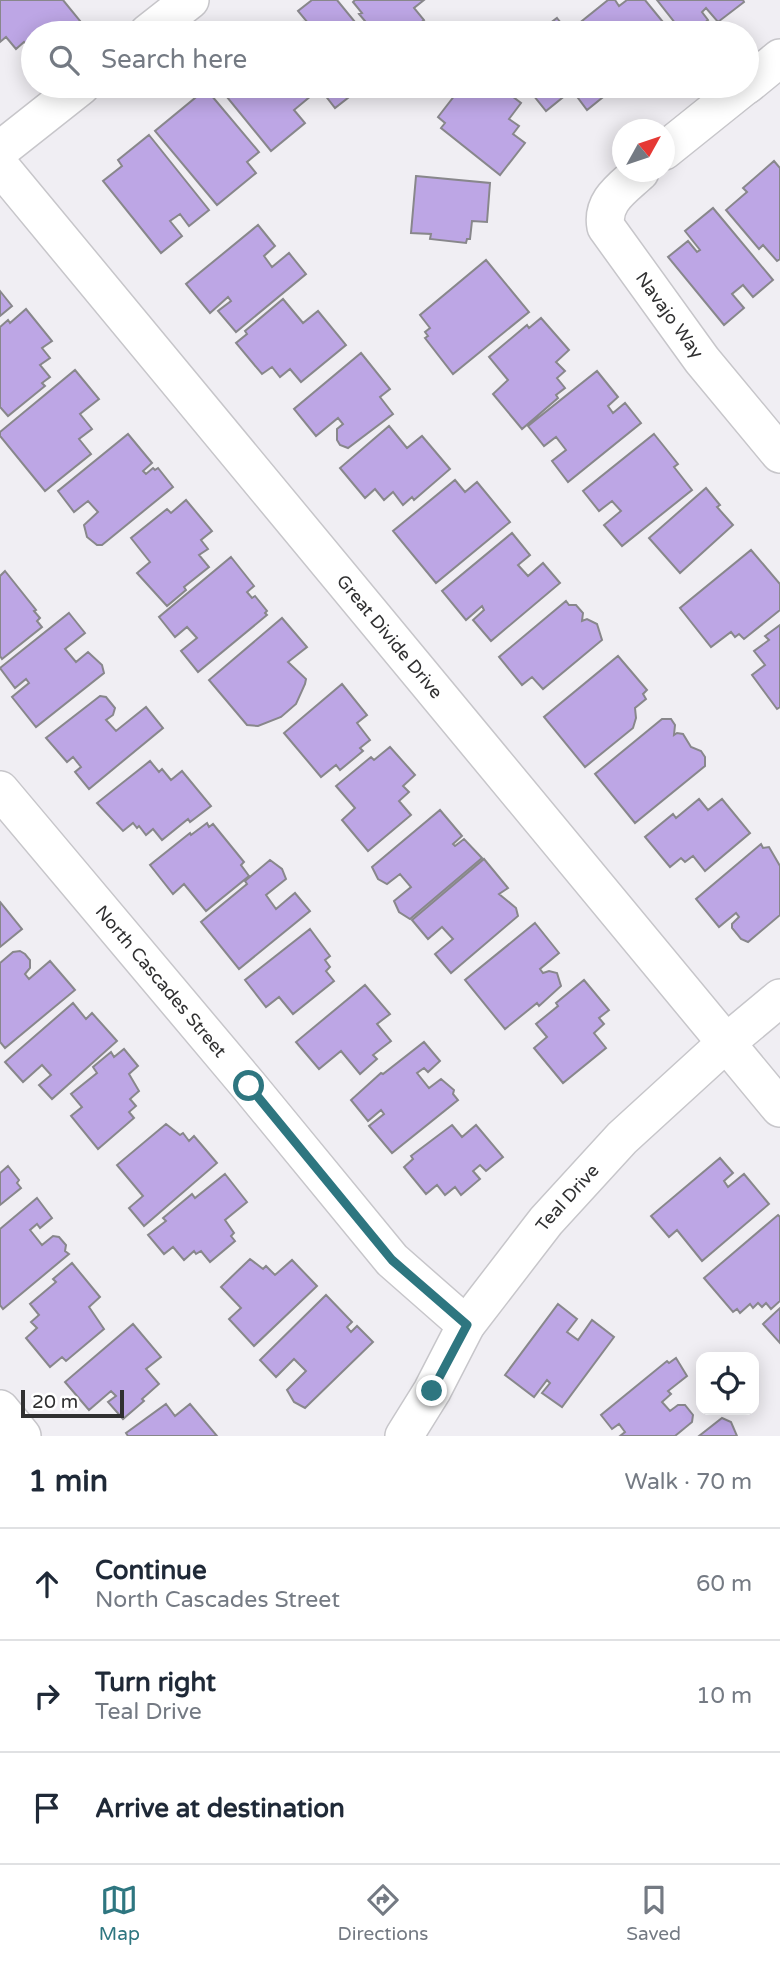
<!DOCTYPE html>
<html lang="en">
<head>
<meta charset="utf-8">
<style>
	body { margin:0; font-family:"Varela Round",sans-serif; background:#f2f2f3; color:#1f2937 }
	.controls { position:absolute; right:21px; bottom:21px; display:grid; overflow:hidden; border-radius:14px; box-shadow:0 4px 18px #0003 }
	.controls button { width:63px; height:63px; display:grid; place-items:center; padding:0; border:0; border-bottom:2px solid #e0e1e3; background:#fff; color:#1f2937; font:35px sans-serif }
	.compass { position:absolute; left:612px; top:119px; width:63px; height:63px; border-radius:50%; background:#fff; box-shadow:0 4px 18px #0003; rotate:50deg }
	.scale { position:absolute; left:21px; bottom:18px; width:103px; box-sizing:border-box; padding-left:7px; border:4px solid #303031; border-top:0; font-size:19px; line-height:24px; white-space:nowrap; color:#303031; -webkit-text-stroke:5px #fff; paint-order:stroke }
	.stop { position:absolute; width:21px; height:21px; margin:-16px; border:5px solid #2e7680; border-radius:50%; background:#fff }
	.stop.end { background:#2e7680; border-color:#fff; box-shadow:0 2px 7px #0008 }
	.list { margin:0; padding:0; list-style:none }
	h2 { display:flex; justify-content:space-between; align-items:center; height:91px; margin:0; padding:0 28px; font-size:30px }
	h2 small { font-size:23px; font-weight:400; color:#747a83 }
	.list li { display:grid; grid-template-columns:46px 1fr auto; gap:21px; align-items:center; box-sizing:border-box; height:112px; padding:0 28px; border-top:2px solid #e0e1e3 }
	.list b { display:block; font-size:26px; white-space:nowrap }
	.list p { margin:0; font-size:23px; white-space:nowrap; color:#747a83 }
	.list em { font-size:23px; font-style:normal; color:#747a83 }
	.icon { flex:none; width:38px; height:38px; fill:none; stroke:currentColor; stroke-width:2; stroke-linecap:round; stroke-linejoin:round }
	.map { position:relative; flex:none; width:780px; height:1436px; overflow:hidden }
	.search { position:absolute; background:#fff; box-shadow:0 4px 18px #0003; left:21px; right:21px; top:21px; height:77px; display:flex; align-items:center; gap:18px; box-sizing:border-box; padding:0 24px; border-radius:38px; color:#747a83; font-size:26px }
	.sheet { height:427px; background:#fff }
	nav { display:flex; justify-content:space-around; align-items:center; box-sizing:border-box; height:98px; border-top:2px solid #e0e1e3; background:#fff; font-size:19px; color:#747a83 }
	nav a { display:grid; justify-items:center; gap:4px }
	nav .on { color:#2e7680 }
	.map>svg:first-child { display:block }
	.building { fill:#bda6e5; stroke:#88878b; stroke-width:2 }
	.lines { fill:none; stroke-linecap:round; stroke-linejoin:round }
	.minor-casing { stroke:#c7c6ca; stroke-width:40 }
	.minor { stroke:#fff; stroke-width:37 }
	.route { stroke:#2e7680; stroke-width:9 }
	.labels { text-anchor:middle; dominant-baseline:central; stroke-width:5; stroke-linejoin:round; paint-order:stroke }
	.street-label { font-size:18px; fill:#303031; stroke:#fff }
</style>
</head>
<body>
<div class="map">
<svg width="780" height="1436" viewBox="0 0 780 1436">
	<rect width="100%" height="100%" fill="#f0eef3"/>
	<path class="building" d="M0,0H63L81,22L68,33H33V54L24,42L16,49L6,37L0,42Z
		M312,0H337L364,33H289L303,22L310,31L313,29L298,11Z
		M355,0H424L414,8L424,20L408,33H375L359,14L362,13L353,2Z
		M608,0H615L619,6L627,0H645L672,33H583L577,25Z
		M657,0H743L744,2L718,22L706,8L702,12L708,20L692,33H683Z
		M557,18L569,33H537Z
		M218,86H305L312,95L294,110L305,123L271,151Z
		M318,86H355L358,90L335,108Z
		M462,86H499L521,103L509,119L519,126L513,134L525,143L500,175L441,128L445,123L438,117Z
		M526,86H611L613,89L587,110L572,90L546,111Z
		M206,89L259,152L247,162L256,173L217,205L155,131Z
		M149,135L209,210L189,226L180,214L170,221L182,236L161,253L103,181L122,166L118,160Z
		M774,161L780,168V259L777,261L763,245L759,249L726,210L747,192L743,188Z
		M416,176L490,183L487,222L472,221L470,239H467L466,243L430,239L431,234L411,233Z
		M713,208L773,280L753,297L743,285L732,294L744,308L724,325L668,257L688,241L697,252L700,250L685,231Z
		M258,225L275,246L264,256L272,267L289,253L306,274L236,332L218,311L231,301L228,297L210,313L186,284Z
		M486,260L529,312L453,374L425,338L428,336L425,332L430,328L420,315Z
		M0,291L12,306L0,316Z
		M283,299L303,323L318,311L346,345L301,382L290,369L280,377L272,367L262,374L236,343L247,334L245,331Z
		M26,309L52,341L42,348L50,358L40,365L50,377L42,383L45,386L8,416L0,407V327L8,320L10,323Z
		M541,318L569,350L556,362L565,371L557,378L565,388L556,395L558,398L522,429L493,394L508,380L489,357L527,325L529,328Z
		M361,353L390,389L380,397L393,414L348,448L340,445L337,440V429L343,424L338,418L316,436L294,409Z
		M75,370L99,399L80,414L92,429L79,439L91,454L45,491L0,436V432Z
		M597,371L618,397L608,406L613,413L625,403L641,423L568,482L552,461L566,450L556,437L544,446L528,426Z
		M389,426L407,448L422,436L450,469L414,500L412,497L403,505L393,492L384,500L375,489L365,498L340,468Z
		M128,434L152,463L143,471L146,474L153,468L155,470L158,468L173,487L102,545H97L87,537L84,525L98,512L88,501L74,512L58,491Z
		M654,434L678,464L674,467L692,490L622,546L604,525L621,511L612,501L599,511L583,491Z
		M455,480L465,492L477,482L510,522L436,583L393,531Z
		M706,488L720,505L717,507L733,525L680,573L649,538Z
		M186,500L212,531L201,540L208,549L199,555L209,567L184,587L186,590L167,606L137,573L150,562L131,538L167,509L171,513Z
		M512,533L530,555L518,565L528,576L543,563L560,583L491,641L473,620L484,610L482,606L466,620L442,591Z
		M751,550L780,584V610L744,639L739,634L735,637L731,632L711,647L680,608Z
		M231,557L254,586L247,592L252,598L255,596L267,611L265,613L267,615L198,672L181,651L197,638L187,627L175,637L159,617Z
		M5,571L36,610L34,611L40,618L37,621L42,627L2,659L0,656V576Z
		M566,601L569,605H576L583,613L582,621L587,619L597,624L602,640L543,689L532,677L522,685L499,657Z
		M69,613L85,633L65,649L76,662L88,652L102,665L104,673L36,727L12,697L29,683L26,679L15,688L0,668Z
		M282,618L307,647L288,662L306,679L305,684L296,704L281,717L258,726L247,725L209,680Z
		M780,625V707L777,709L752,675L765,665L754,651L769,640L765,636Z
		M618,656L647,690L643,694L646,699L635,708L636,718L633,728L585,767L544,717Z
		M342,684L367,715L357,723L370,740L360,748L363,751L340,770L336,765L321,777L284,733Z
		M100,696L106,697L115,708L113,715L106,720L116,731L146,707L163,728L89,789L75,772L81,767L73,757L67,762L46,738Z
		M662,719H671L675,725L674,735L677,733L683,734L691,747L701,751L705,757V766L635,823L595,774Z
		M390,747L415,775L403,786L409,792L399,801L411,815L368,851L342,820L355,808L336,786L371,757L374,760Z
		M150,761L159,772L162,769L171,780L182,771L211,806L190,822L188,819L162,840L153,829L146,835L139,826L137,828L133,823L123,831L97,803Z
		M699,799L708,810L722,799L750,833L705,871L693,856L685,862L681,858L670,867L645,837L673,814L676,818Z
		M440,810L462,836L453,844L455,846L464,839L482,858L410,919L399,912L394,901L411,887L400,874L387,884L378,879L372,867Z
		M207,823L209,827L213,824L244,862L241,865L249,876L206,911L184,884L173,894L150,865L190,833L191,835Z
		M761,844L763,848L769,847L780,866V915L748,942L741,939L732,928V924L739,917L736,913L719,927L696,899Z
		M484,859L508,888L499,894L516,908L518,916L451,973L435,954L453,939L442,927L428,939L412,920Z
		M270,860L282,869L286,879L266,895L276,909L295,893L310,911L239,969L201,922L247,884L245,881Z
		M0,902L22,929L0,947Z
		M535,923L559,953L540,969L543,973L549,971L557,973L561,986L539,1006L537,1003L505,1029L465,980Z
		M310,929L330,956L325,960L330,967L326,971L334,981L293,1014L279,997L266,1007L245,980Z
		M20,951L25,954L30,960V968L25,974L29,979L50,961L75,990L5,1048L0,1042V963L13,952Z
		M584,980L609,1010L599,1018L604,1024L594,1033L606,1048L563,1083L534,1048L547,1037L536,1024L558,1006L556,1003Z
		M365,985L390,1014L377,1024L391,1041L373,1055L377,1059L360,1074L341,1051L319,1069L296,1042Z
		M73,1003L86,1019L92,1013L117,1041L52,1099L39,1085L51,1075L42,1065L23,1082L5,1062Z
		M424,1042L440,1061L428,1072L424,1068L417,1073L429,1088L441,1079L454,1090L453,1094L458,1100L392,1153L369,1126L384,1114L381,1110L368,1121L351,1100L381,1073L383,1074Z
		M124,1049L138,1066L129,1074L139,1091L130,1099L136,1106L129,1112L134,1118L98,1149L71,1116L82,1107L71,1094L97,1073L93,1067L111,1052L114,1057Z
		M166,1124L180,1135L183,1133L189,1141L194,1136L217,1163L144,1226L129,1208L143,1196L117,1165Z
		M452,1125L462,1137L476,1125L503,1157L486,1171L480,1165L473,1171L480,1179L461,1195L455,1187L445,1195L437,1185L426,1194L404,1167L413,1159L411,1156Z
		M720,1158L733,1173L724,1181L728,1187L744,1174L769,1204L702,1261L677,1230L669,1237L651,1216Z
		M8,1166L19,1180L17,1183L21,1188L0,1205V1173Z
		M225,1174L247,1202L225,1220L234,1233L231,1236L235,1241L210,1262L201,1251L196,1254L194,1251L184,1260L173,1247L164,1254L148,1235L166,1221L163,1218L192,1194L195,1198Z
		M37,1198L52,1218L40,1228L37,1224L30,1230L42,1245L53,1236L59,1237L66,1245L65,1251L69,1254L3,1309L0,1305V1229Z
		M778,1215L780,1217V1301L771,1309L766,1303L762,1307L758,1303L753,1308L750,1304L740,1313L737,1309L733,1312L704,1278Z
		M250,1259L263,1269L266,1266L275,1275L292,1260L317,1286L254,1346L229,1319L241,1308L221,1287Z
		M72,1263L100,1297L89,1307L104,1329L66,1361L62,1357L50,1367L26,1338L37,1328L31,1322L39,1315L30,1304L56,1282L53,1279Z
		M326,1295L352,1322L347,1327L351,1332L357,1326L373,1342L305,1408L294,1402L287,1390L306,1371L294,1359L276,1377L260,1360Z
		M558,1304L577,1319L567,1332L578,1340L592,1320L614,1337L562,1407L542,1393L550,1383L547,1380L534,1397L505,1375Z
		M780,1308V1343L763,1324Z
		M133,1324L161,1357L146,1369L159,1384L142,1399L144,1401L123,1419L108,1402L116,1396L111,1391L89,1410L65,1382Z
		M676,1358L687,1376L668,1391L671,1394L662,1402L670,1411L678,1405H685L693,1415L692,1422L675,1436H620L625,1432L619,1424L612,1429L601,1415L667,1361L669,1363Z
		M166,1404L175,1416L190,1404L217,1436H128L126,1433Z
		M722,1418L731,1422L737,1436H699Z"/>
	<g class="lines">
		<defs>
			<g id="minor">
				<path d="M148,33L190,0"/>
				<path d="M747,85L780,58"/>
				<path d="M0,150L81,86"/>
				<path d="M664,151L745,86"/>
				<path id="s1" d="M0,166L780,1108"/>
				<path id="s2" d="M640,172C623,188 601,201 606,227L702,360L780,454"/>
				<path id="s3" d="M0,790L249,1086L392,1260L466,1325"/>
				<path d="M0,1409L22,1436"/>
				<path id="s4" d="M404,1436L432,1391L466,1325L546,1221L622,1138L726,1043L780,998"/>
			</g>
		</defs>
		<use href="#minor" class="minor-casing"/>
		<use href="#minor" class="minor"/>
	</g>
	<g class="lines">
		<path class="route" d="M249,1086L392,1260L467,1325L432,1391"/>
	</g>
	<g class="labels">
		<g class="street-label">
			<text stroke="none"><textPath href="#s2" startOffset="177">Navajo Way</textPath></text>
			<text stroke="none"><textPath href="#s1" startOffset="611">Great Divide Drive</textPath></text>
			<text stroke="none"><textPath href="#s3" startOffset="250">North Cascades Street</textPath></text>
			<text stroke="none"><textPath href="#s4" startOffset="290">Teal Drive</textPath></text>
		</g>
	</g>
</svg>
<div class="controls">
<button><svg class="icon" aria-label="locate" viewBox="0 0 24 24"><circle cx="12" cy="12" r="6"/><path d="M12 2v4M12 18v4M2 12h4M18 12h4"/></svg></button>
</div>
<svg class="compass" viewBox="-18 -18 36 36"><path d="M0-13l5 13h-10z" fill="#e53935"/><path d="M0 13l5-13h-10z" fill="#747a83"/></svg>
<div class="scale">20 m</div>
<div class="stop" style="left:249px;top:1086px"></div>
<div class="stop end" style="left:432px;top:1391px"></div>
<div class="search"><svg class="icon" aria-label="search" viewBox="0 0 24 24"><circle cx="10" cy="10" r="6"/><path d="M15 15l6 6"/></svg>Search here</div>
</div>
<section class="sheet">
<h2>1 min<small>Walk · 70 m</small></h2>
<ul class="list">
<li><svg class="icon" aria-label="ahead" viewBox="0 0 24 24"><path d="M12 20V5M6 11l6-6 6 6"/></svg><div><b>Continue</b><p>North Cascades Street</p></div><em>60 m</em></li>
<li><svg class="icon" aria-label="right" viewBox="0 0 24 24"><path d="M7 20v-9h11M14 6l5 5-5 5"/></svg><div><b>Turn right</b><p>Teal Drive</p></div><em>10 m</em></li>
<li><svg class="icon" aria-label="arrive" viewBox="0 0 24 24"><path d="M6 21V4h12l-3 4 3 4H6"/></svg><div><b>Arrive at destination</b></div></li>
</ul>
</section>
<nav>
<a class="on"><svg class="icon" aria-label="map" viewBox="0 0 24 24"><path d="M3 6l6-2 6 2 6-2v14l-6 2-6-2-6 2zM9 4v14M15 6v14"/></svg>Map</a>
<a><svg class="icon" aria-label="directions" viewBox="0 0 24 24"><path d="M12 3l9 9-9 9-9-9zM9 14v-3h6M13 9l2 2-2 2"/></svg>Directions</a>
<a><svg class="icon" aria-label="saved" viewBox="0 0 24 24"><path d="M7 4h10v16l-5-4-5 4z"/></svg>Saved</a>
</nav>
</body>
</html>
